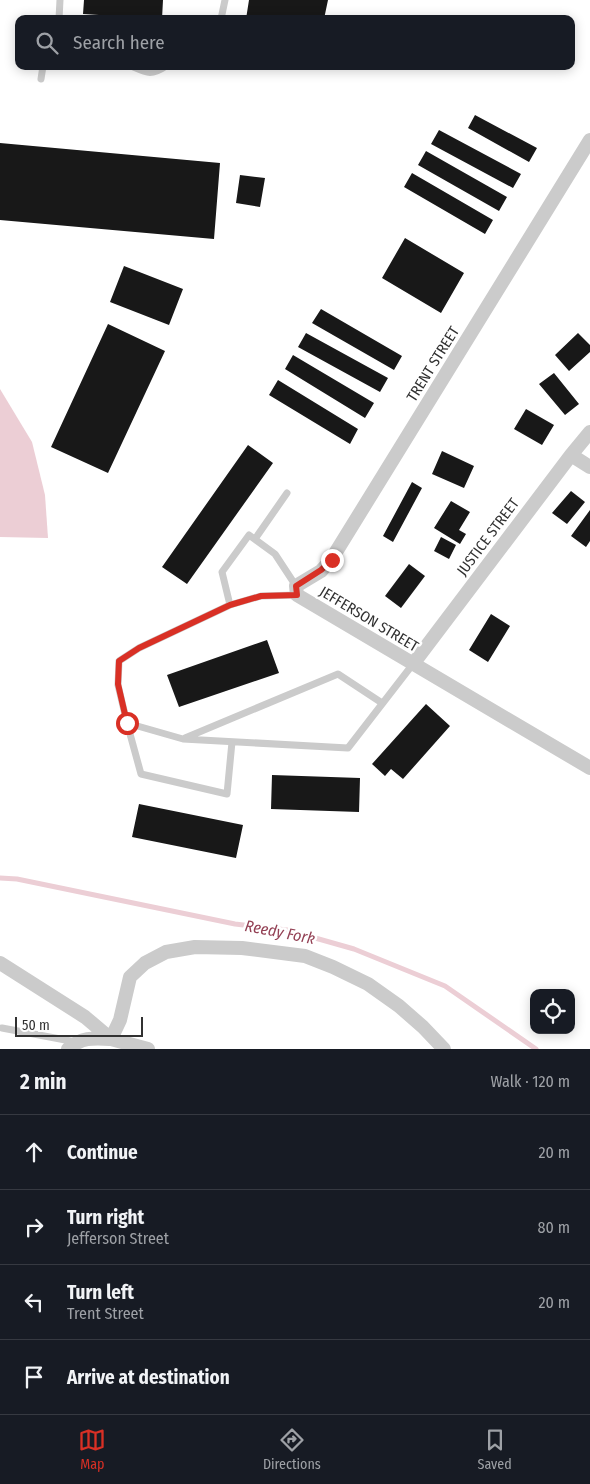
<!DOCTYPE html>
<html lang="en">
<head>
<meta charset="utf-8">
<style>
	body { margin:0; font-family:"Fira Sans Condensed",sans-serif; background:#242831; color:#f1f3f6 }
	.controls { position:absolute; right:15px; bottom:15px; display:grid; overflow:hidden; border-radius:10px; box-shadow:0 2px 12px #0003 }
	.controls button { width:45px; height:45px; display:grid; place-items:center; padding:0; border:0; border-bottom:1px solid #363941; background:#171b24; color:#f1f3f6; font:25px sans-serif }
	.scale { position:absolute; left:15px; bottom:12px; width:128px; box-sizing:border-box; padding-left:5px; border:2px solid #313131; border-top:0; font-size:14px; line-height:18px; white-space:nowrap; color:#313131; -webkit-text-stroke:4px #fff; paint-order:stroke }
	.stop { position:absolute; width:15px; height:15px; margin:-11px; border:4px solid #d93025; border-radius:50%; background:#fff }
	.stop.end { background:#d93025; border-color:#fff; box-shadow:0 1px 5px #0008 }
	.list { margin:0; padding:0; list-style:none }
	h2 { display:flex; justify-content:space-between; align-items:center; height:65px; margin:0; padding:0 20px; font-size:21px }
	h2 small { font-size:16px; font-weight:400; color:#9ea1a6 }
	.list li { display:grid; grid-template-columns:32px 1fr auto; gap:15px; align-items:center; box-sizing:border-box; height:75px; padding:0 20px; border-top:1px solid #363941 }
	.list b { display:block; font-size:19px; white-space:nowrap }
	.list p { margin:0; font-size:16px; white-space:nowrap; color:#9ea1a6 }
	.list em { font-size:16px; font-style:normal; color:#9ea1a6 }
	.icon { flex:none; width:28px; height:28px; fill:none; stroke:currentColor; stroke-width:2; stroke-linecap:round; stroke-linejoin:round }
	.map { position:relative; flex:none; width:590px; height:1049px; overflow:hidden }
	.search { position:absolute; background:#171b24; box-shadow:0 2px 12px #0003; left:15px; right:15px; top:15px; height:55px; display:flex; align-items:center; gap:12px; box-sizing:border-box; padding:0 18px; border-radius:10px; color:#9ea1a6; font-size:19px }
	.sheet { height:365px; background:#171b24 }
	nav { display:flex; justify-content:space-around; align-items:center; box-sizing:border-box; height:70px; border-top:1px solid #363941; background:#171b24; font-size:14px; color:#9ea1a6 }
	nav a { display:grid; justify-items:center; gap:2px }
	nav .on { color:#d93025 }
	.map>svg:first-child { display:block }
	.water { fill:#ecced5 }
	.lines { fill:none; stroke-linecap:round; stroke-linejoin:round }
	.stream { stroke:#ecced5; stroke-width:5 }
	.building { fill:#181818 }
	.service { stroke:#cbcbcb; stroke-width:7 }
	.minor { stroke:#cbcbcb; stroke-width:14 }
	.route { stroke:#d93025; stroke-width:6 }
	.labels { text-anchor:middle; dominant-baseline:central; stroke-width:5; stroke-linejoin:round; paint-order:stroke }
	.street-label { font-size:15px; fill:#313131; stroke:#fff }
	.water-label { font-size:16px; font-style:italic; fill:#934054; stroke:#fff }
</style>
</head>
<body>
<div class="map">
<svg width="590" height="1049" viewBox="0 0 590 1049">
	<rect width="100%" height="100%" fill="#fff"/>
	<path class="water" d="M0,389L32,442L45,495L48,538L0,537Z"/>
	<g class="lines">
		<path class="stream" d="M0,878L17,879L235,924L287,930L354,949L445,986L536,1049"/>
	</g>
	<path class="building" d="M84,0H163L162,19L83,14Z
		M249,0H328L324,19H246Z
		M475,115L537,148L529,162L468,128Z
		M439,130L521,174L513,188L431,144Z
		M0,143L220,163L214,239L0,220Z
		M426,151L507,197L499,211L418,165Z
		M412,173L493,220L485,234L404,187Z
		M240,175L265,178L260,207L236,203Z
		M405,238L464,273L441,313L382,278Z
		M124,266L183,289L169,325L110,302Z
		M321,309L402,356L394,370L312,323Z
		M108,324L165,351L108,473L51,447Z
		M306,333L388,378L380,392L298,347Z
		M578,333L590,345V352L569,371L555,355Z
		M293,355L374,403L365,418L285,369Z
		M554,373L579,404L565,415L539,384Z
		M278,380L358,429L350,444L269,395Z
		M526,409L554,425L542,445L514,429Z
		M248,445L273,463L187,584L162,567Z
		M442,451L474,466L464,488L432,474Z
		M412,482L422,488L393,542L383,536Z
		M571,491L585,502L567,524L552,513Z
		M451,501L470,512L459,530L466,534L460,544L434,528Z
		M590,510V541L586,547L571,536Z
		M441,537L456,545L449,559L434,551Z
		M409,564L425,576L401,608L385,596Z
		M491,614L510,626L488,662L469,650Z
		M267,640L279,673L179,707L167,675Z
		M426,704L450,726L403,779L391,769L385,776L372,764Z
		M272,775L360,778L359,812L271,809Z
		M139,804L243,825L236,858L132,837Z"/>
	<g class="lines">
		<path class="service" d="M59,19L60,0
			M221,19L225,0
			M131,66C147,73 151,76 166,66
			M41,79L43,66
			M255,539L287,493
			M297,595L261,596L230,605L139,648L119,661L118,685L127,723L183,739L348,748L413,664
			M230,605L222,572L249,535L275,554L296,586
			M127,723L141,774L227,794L232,742
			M185,738L338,674L382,703
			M2,1028L76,1042"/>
		<path class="minor" d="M590,140L331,560L321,571L296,586L297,595L590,768
			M571,455L590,467
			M413,664L571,455L590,432
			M0,963L85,1017L111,1039L148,1049
			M68,1049C82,1037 93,1038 111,1039L120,1020L130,977L145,963L166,952L195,947L242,948L305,956L333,967L368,984L399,1006L423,1027L444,1049"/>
	</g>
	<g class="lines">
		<path class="route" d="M127,723L118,684L119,661L139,648L230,605L261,596L297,595L296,586L321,570L332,560"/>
	</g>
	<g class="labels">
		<g class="street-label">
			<text transform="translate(433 364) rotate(-58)">TRENT STREET</text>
			<text transform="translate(488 537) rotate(-53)">JUSTICE STREET</text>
			<text transform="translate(369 619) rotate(31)">JEFFERSON STREET</text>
		</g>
		<g class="water-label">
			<text transform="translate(280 932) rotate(11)">Reedy Fork</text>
		</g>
	</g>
</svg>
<div class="controls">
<button><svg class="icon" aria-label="locate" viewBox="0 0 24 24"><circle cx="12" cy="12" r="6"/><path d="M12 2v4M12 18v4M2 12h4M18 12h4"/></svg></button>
</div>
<div class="scale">50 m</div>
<div class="stop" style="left:127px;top:723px"></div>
<div class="stop end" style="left:332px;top:560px"></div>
<div class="search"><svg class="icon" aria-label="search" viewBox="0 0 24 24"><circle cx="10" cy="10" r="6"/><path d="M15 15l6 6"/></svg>Search here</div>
</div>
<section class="sheet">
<h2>2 min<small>Walk · 120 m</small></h2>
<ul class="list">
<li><svg class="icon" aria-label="ahead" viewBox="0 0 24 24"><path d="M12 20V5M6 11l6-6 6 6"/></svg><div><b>Continue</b></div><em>20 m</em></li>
<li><svg class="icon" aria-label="right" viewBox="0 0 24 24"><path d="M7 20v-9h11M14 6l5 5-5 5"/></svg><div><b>Turn right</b><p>Jefferson Street</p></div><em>80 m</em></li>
<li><svg class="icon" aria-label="left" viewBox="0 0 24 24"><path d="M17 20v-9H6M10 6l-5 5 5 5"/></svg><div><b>Turn left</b><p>Trent Street</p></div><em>20 m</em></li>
<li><svg class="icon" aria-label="arrive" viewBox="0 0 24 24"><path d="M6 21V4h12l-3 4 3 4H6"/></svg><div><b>Arrive at destination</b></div></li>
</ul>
</section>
<nav>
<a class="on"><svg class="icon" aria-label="map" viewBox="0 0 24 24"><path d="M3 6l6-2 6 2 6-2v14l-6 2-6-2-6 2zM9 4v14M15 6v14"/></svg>Map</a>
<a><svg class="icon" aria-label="directions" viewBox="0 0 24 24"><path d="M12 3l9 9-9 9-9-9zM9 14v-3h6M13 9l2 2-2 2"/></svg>Directions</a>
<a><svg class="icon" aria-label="saved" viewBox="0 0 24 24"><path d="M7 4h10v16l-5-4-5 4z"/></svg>Saved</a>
</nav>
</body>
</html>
